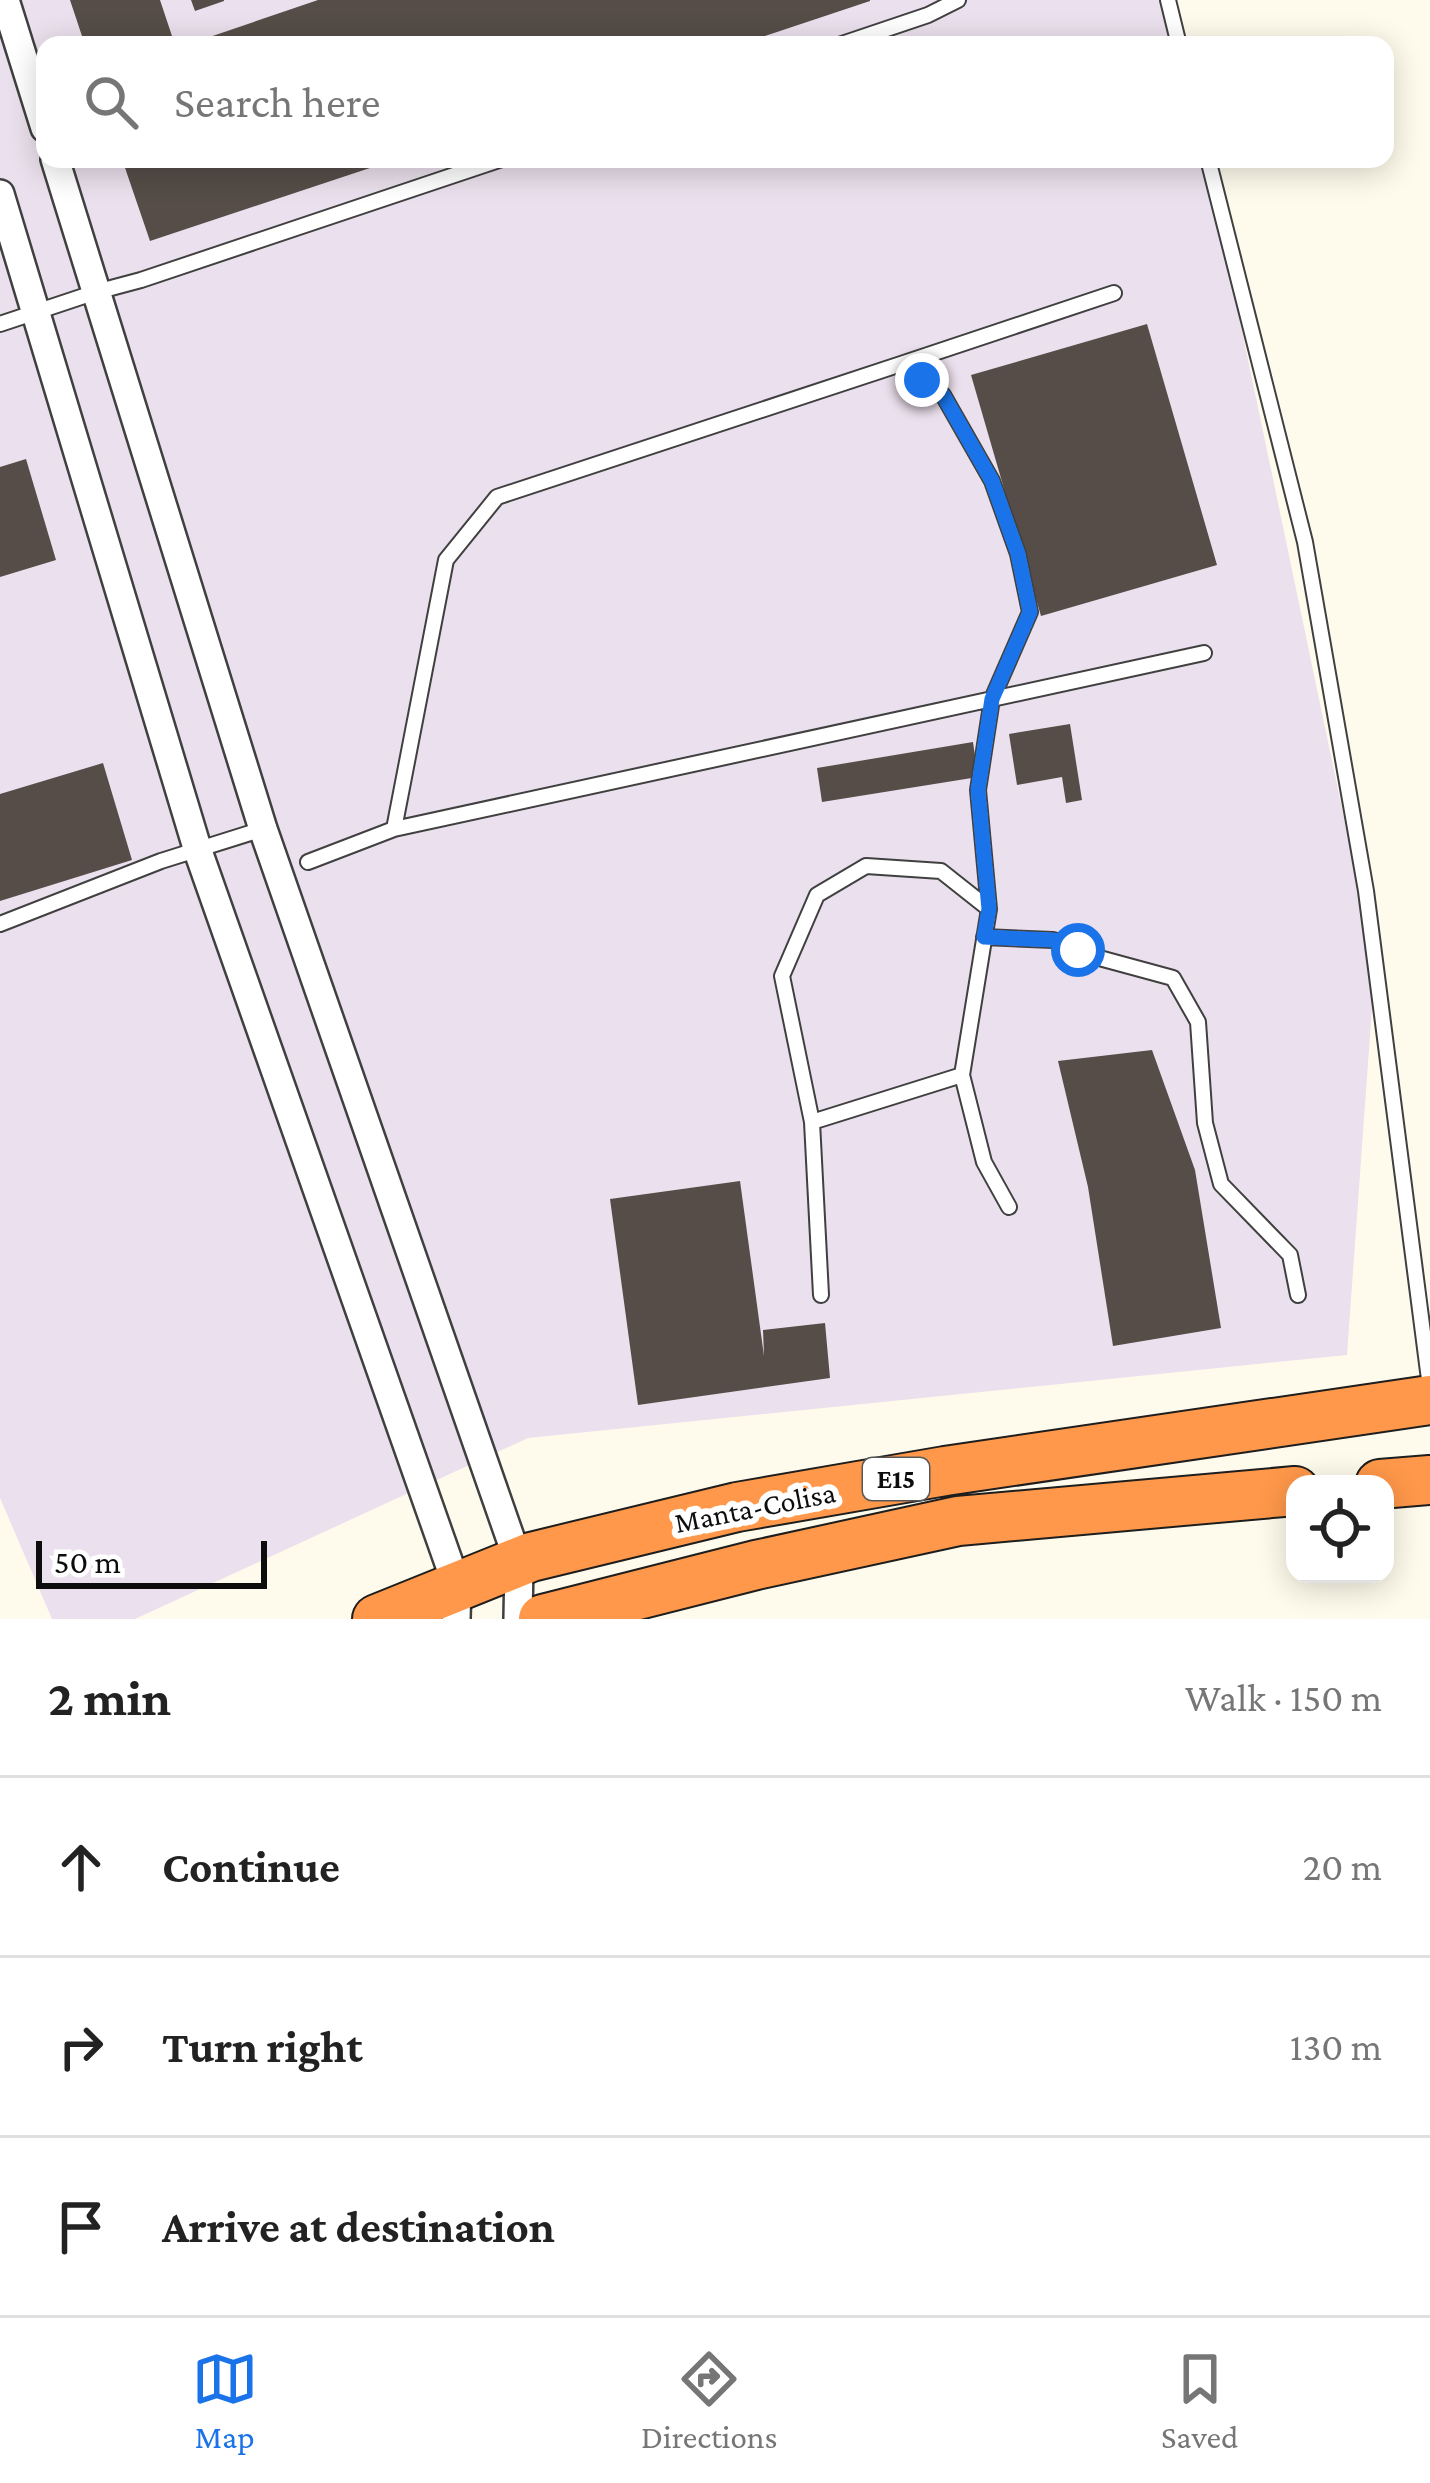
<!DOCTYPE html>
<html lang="en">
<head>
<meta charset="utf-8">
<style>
	body { margin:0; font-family:"Crimson Pro",serif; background:#f6f6f6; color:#222 }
	.controls { position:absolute; right:36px; bottom:36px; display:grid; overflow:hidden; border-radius:24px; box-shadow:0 6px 30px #0003 }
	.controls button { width:108px; height:108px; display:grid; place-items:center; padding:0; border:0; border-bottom:3px solid #e0e0e0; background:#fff; color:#222; font:60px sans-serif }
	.scale { position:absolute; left:36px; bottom:30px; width:231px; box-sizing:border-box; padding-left:12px; border:6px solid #0d0d0d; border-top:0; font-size:33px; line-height:42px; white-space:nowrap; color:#0d0d0d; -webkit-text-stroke:9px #fff; paint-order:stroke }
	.stop { position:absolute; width:36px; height:36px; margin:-27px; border:9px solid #1a73e8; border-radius:50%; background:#fff }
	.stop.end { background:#1a73e8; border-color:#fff; box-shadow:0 3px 12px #0008 }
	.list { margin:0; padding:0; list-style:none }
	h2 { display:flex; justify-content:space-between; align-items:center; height:156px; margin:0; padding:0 48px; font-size:51px }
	h2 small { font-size:39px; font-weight:400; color:#767676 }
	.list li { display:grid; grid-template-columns:78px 1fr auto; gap:36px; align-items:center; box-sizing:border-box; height:180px; padding:0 48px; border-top:3px solid #e0e0e0 }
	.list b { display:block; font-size:45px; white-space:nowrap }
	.list em { font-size:39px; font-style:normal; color:#767676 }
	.icon { flex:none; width:66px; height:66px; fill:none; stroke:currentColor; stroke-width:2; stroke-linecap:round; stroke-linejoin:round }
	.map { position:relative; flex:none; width:1430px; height:1619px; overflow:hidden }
	.search { position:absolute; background:#fff; box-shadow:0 6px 30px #0003; left:36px; right:36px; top:36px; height:132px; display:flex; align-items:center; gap:30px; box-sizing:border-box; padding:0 42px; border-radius:24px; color:#767676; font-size:45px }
	.sheet { height:696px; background:#fff }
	nav { display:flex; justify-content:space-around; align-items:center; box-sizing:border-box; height:168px; border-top:3px solid #e0e0e0; background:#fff; font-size:33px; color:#767676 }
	nav a { display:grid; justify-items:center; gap:6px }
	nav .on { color:#1a73e8 }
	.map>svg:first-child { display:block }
	.industrial { fill:#ebe0ed }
	.building { fill:#564d48 }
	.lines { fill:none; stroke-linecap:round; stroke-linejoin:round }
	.lane-casing { stroke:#404040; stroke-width:18 }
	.street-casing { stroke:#404040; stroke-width:32 }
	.highway-casing { stroke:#1e1e1e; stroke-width:52 }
	.lane { stroke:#fff; stroke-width:14 }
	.street { stroke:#fff; stroke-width:27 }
	.highway { stroke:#ff984a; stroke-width:48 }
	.route { stroke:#1a73e8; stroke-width:15 }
	.labels { text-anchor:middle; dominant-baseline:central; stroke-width:12; stroke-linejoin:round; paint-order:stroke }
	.shield { fill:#fff; stroke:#565656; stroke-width:3 }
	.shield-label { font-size:27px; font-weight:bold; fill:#0d0d0d }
	.street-label { font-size:30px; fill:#0d0d0d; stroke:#fff }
</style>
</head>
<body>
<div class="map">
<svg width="1430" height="1619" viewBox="0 0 1430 1619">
	<rect width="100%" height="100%" fill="#fffbec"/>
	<path class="industrial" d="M0,0H1167L1178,45H45V159H1206L1375,966L1347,1355L528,1438L135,1619H52L0,1498Z"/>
	<path class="building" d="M70,0H160L175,45H85Z
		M191,0H224V1L195,11Z
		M318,0H870V1L738,45H186Z
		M122,159H394V160L150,241Z
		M1147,324L1217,565L1041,616L971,375Z
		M26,459L56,560L0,577V467Z
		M1070,724L1082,800L1066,803L1062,777L1017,785L1009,734Z
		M973,742L978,777L822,802L817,768Z
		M103,763L132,860L0,901V794Z
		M1152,1050L1195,1170L1221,1328L1113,1346L1088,1187L1058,1061Z
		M740,1181L764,1356L763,1330L825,1323L830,1378L638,1405L610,1199Z"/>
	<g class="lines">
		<defs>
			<path id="lane" d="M1168,0L1179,45
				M839,45L928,15L958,0
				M1208,159L1305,542L1366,891L1430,1387
				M0,324L96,292L141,280L502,159
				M901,364L1114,293
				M394,829L1204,653
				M308,862L394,829L446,560L497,497L901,364L943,395L992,481L1018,554L1030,612L992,699L978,790L989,909L962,1075L984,1162L1009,1207
				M0,924L161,861L263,829
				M984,937L1053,940L1103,959L1173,978L1198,1022L1205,1123L1221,1184L1290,1255L1298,1295
				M812,1122L962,1075
				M821,1295L812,1122L782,976L817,895L866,866L941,871L989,909"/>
			<path id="street" d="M5,0L45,128
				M55,159L263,829L519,1563L518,1619
				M0,194L198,851L457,1586L456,1619"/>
			<path id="highway" d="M1380,1484L1430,1480
				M377,1619L531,1557L737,1507L945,1471L1430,1400
				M543,1619L756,1565L958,1521L1295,1491"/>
		</defs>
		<use href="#lane" class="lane-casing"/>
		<use href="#street" class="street-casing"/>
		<use href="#highway" class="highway-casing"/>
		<use href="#lane" class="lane"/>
		<use href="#street" class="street"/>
		<use href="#highway" class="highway"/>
	</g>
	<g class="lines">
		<path class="route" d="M922,380L943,395L992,481L1018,554L1030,612L992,699L978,790L989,909L984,937L1053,940L1078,950"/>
	</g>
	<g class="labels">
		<rect class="shield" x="863" y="1458" width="66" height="42" rx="9"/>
		<g class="shield-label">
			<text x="896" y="1479">E15</text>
		</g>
		<g class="street-label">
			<text transform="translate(755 1507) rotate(-11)">Manta-Colisa</text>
		</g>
	</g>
</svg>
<div class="controls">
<button><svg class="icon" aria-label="locate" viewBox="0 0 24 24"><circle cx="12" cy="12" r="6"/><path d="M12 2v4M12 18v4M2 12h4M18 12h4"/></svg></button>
</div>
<div class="scale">50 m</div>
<div class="stop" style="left:1078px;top:950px"></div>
<div class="stop end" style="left:922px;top:380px"></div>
<div class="search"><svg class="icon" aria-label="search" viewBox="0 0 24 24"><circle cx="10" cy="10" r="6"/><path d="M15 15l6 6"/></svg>Search here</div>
</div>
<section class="sheet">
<h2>2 min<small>Walk · 150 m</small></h2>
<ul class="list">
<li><svg class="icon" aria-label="ahead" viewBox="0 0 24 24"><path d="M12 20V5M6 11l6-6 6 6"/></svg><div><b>Continue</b></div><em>20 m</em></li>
<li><svg class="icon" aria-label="right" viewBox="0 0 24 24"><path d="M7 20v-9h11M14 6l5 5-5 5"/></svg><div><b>Turn right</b></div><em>130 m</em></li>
<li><svg class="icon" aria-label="arrive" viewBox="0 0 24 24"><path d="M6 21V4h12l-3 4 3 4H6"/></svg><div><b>Arrive at destination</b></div></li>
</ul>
</section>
<nav>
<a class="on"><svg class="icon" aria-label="map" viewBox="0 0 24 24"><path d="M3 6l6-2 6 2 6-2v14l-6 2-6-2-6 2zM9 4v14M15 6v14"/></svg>Map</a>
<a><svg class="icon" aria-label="directions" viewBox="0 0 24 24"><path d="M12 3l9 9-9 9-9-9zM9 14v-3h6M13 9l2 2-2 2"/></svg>Directions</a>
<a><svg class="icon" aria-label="saved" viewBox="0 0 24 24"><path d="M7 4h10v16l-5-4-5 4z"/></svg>Saved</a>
</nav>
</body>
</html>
